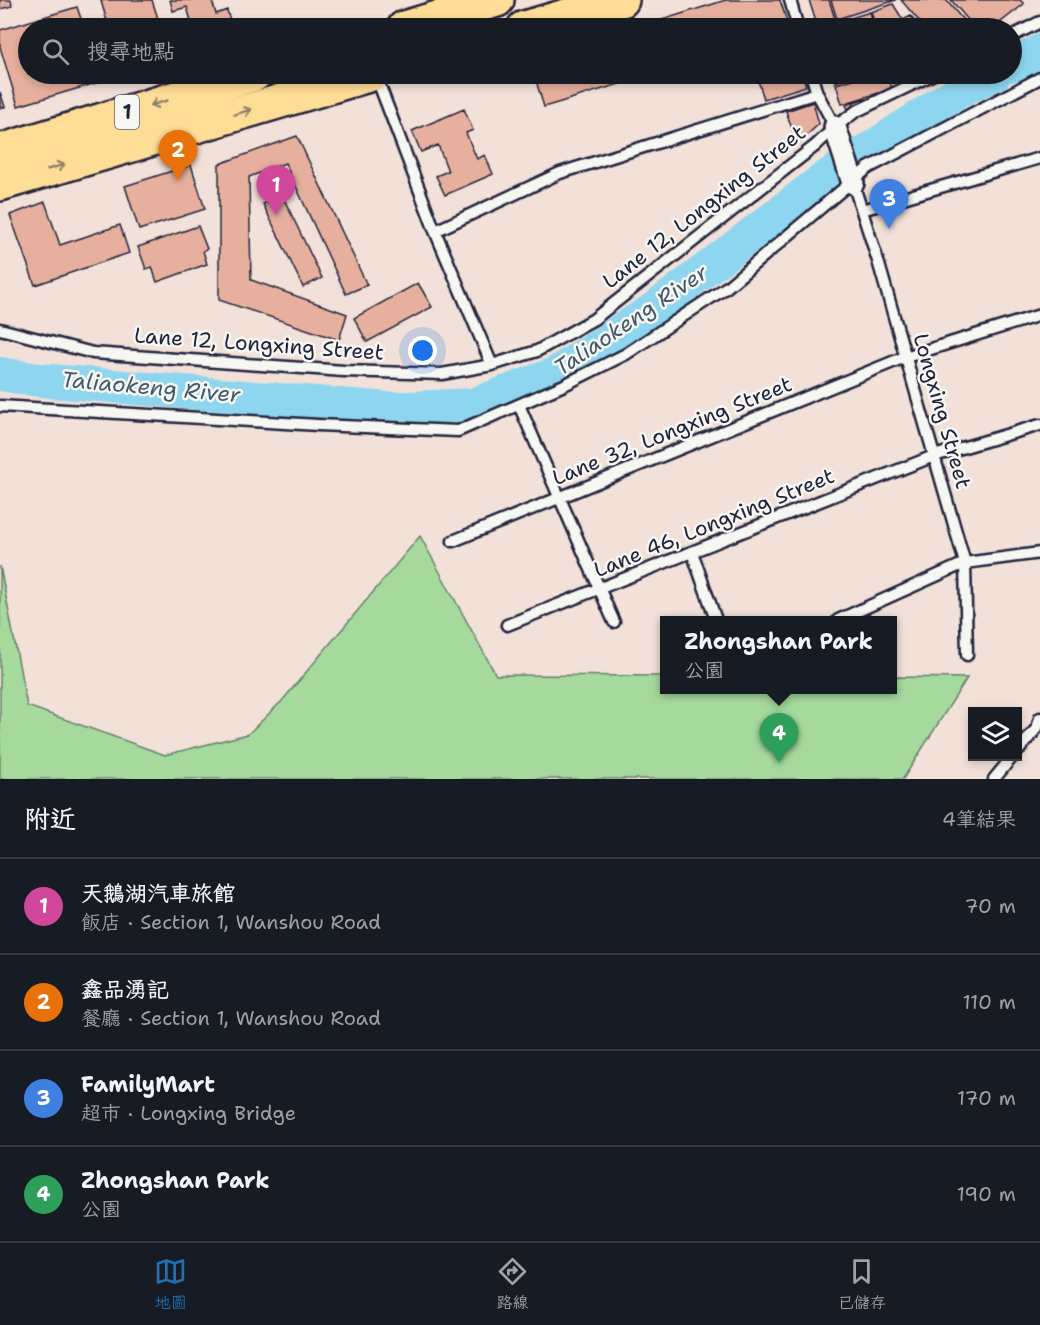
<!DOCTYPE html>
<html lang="zh-TW">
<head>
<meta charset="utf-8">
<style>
	body { margin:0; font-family:"Shantell Sans","LXGW WenKai TC",sans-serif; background:#20242c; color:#f1f3f6 }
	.controls { position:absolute; right:18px; bottom:18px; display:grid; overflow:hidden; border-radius:0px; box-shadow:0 3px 9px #0003 }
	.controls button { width:54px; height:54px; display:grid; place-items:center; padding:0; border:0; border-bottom:2px solid #363941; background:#171b24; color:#f1f3f6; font:30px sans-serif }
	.you { position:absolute; left:423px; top:351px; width:21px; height:21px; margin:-15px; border:4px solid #fff; border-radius:50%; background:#1a73e8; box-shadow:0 0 0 9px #1a73e833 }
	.badge { display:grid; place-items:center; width:39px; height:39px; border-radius:50%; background:#1f6fb2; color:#fff; font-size:20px; font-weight:700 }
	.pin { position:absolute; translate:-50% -50px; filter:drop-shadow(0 2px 3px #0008) }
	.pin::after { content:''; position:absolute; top:32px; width:21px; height:18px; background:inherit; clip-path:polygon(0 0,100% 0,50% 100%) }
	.popup { position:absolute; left:660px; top:616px; width:237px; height:78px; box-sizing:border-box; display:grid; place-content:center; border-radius:0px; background:#171b24; filter:drop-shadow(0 2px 4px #0005); font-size:20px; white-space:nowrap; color:#9ea1a6 }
	.popup b { font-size:22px; color:#f1f3f6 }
	.popup::after { content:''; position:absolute; left:50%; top:100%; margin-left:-12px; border:12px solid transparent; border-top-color:#171b24 }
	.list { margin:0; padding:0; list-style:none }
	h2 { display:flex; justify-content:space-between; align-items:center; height:78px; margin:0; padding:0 24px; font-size:26px }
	h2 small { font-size:20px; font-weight:400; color:#9ea1a6 }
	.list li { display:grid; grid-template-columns:39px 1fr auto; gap:18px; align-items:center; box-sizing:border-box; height:96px; padding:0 24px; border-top:2px solid #363941 }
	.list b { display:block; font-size:22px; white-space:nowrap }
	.list p { margin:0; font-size:20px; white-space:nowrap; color:#9ea1a6 }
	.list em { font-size:20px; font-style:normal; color:#9ea1a6 }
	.icon { flex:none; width:33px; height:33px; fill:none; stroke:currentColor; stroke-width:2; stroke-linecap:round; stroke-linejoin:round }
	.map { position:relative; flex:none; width:1040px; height:779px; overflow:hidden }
	.search { position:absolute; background:#171b24; box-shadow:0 3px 9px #0003; left:18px; right:18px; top:18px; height:66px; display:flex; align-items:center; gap:15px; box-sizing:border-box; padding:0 21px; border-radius:33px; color:#9ea1a6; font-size:22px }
	.sheet { height:462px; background:#171b24 }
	nav { display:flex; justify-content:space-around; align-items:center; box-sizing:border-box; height:84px; border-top:2px solid #363941; background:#171b24; font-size:16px; color:#9ea1a6 }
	nav a { display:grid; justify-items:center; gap:3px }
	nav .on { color:#1f6fb2 }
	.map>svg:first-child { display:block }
	.green { fill:#a6da9d; stroke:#647e6c; stroke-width:1.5 }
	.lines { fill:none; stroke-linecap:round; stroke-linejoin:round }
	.river { stroke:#8ed6f0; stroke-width:34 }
	.building { fill:#e7b09e; stroke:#22223b; stroke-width:1.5 }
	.service-casing { stroke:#22223b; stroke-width:15 }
	.minor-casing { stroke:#22223b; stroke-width:26 }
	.primary-casing { stroke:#22223b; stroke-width:38 }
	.service { stroke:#f6f6f2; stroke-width:10 }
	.minor { stroke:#f6f6f2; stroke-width:21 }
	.primary { stroke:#fedd96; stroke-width:33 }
	.oneway { stroke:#908068 }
	.labels { text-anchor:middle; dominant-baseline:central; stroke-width:5; stroke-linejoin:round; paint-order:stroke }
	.shield { fill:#f6f6f2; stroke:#626272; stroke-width:1.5 }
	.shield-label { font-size:20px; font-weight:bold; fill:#22223b }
	.street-label { font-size:21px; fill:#22223b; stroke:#f6f6f2 }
	.water-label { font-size:22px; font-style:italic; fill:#425871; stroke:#f6f6f2 }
</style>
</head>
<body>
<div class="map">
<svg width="1040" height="779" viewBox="0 0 1040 779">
	<rect width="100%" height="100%" fill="#f2e1d9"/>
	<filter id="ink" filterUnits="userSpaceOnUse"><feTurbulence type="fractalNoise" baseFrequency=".0167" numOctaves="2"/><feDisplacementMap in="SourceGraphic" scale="12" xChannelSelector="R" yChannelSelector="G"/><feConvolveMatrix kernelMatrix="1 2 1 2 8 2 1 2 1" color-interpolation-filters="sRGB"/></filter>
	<g filter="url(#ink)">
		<path class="green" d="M420,536L496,675L665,676V690H893V677L967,678L903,779H0V566L27,706L165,755L248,734L282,701Z"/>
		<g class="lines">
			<path class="river" d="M1012,65L1040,51
				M0,374L39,380L389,409L473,405L555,374L654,309L825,178L959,91L995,74"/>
		</g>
		<path class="building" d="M0,0H11L12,6L0,9Z
			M104,0H152L161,28H109L101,1Z
			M170,0H214L212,1L216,14L227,10L232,28H165L191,21L187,7L173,11Z
			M726,0H780L789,28H636Z
			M809,0H829L835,19L817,25Z
			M831,0H896L837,19Z
			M901,0H946L970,28H925Z
			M951,0H1020L1024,4L993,28H975Z
			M893,4L903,20L911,16L920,28H876L871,12Z
			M77,7L84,28H28V74H127L18,106L0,47V30Z
			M870,12L874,28H819Z
			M534,74H648L649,75L544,107Z
			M756,74H802L806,86L764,99Z
			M833,74H863L835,82Z
			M871,74H888L892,89L842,104L836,84Z
			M891,74H911L893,83Z
			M0,92L5,107L0,108Z
			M865,98L867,104L850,113L846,105Z
			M813,102L819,124L797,144L786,111Z
			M464,109L473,130L466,133L477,159L485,155L493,174L445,195L436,176L448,171L438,145L421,152L412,131Z
			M297,136L367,285L346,294L285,163L249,177L251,280L347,314L339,340L219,300V164Z
			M191,165L205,209L139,230L125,186Z
			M282,195L322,278L303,287L263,204Z
			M45,202L60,245L120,225L129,253L35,285L10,215Z
			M198,226L207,249L203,251L207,264L157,282L152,267L146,269L138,247Z
			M418,283L432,307L367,342L354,318Z"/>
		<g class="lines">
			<defs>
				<path id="service" d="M790,0L798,28
					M1012,36L1040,22
					M811,74L817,93L835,127
					M376,76L435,231L492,365
					M853,183L878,261L965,563L967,655
					M862,210L1040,158
					M435,231L560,173L817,93
					M0,329L93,353L344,371L442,374L492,365L537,351L594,319L815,146L835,127L855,112L934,74
					M519,405L614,622
					M0,406L318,425L458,431L564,385L626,354L727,287L868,168L1040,78
					M453,541L905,357L1040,315
					M692,552L716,620
					M838,620L965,563L1040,553
					M507,625L934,456L1040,425
					M1018,751L1037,728L1040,718
					M994,779L1013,756"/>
				<path id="minor" d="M835,127L853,183"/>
				<path id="primary" d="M404,28L497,0
					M524,28L622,0
					M0,151L255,74
					M0,184L372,74"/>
			</defs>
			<use href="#service" class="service-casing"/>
			<use href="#minor" class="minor-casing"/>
			<use href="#primary" class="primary-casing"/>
			<use href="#service" class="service"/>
			<use href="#minor" class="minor"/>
			<use href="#primary" class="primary"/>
		</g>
		<defs><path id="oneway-shaft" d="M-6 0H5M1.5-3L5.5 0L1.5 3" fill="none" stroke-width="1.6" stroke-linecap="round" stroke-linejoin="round" transform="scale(1.5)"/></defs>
		<g class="oneway">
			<use href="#oneway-shaft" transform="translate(159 103) rotate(163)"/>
			<use href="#oneway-shaft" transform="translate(243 112) rotate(-16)"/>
			<use href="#oneway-shaft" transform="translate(56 167) rotate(-16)"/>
		</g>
	</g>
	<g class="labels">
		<rect class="shield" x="115" y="95" width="24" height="34" rx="4.5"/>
		<g class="shield-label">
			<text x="127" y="112">1</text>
		</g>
		<g class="street-label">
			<text transform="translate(704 207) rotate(-38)">Lane 12, Longxing Street</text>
			<text transform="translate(259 344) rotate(4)">Lane 12, Longxing Street</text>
			<text transform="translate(942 411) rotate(74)">Longxing Street</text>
			<text transform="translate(672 431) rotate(-22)">Lane 32, Longxing Street</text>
			<text transform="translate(714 523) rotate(-22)">Lane 46, Longxing Street</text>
		</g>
		<g class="water-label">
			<text transform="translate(631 320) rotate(-34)">Taliaokeng River</text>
			<text transform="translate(151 387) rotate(5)">Taliaokeng River</text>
		</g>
	</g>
</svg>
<div class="controls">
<button><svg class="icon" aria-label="layers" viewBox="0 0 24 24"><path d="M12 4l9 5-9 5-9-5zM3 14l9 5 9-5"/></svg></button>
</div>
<div class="you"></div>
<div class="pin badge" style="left:276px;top:215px;background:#d1479c">1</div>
<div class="pin badge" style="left:178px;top:180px;background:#e8710a">2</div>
<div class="pin badge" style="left:889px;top:229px;background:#3f7fe0">3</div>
<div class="pin badge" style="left:779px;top:763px;background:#2e9e5b">4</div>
<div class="popup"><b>Zhongshan Park</b>公園</div>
<div class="search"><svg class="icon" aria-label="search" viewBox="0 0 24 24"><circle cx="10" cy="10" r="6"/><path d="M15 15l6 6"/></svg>搜尋地點</div>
</div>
<section class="sheet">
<h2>附近<small>4筆結果</small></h2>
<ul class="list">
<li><span class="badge" style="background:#d1479c">1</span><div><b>天鵝湖汽車旅館</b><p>飯店 · Section 1, Wanshou Road</p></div><em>70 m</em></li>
<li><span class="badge" style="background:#e8710a">2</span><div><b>鑫品湧記</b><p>餐廳 · Section 1, Wanshou Road</p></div><em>110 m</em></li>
<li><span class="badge" style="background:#3f7fe0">3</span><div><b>FamilyMart</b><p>超市 · Longxing Bridge</p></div><em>170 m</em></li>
<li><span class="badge" style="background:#2e9e5b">4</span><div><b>Zhongshan Park</b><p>公園</p></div><em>190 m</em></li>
</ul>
</section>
<nav>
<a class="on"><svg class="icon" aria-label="map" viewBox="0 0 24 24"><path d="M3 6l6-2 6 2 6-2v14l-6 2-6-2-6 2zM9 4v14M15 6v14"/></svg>地圖</a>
<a><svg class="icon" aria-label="directions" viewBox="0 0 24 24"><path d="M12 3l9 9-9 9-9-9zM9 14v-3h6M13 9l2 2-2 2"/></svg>路線</a>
<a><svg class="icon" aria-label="saved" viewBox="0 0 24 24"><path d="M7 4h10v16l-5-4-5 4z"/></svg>已儲存</a>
</nav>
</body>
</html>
